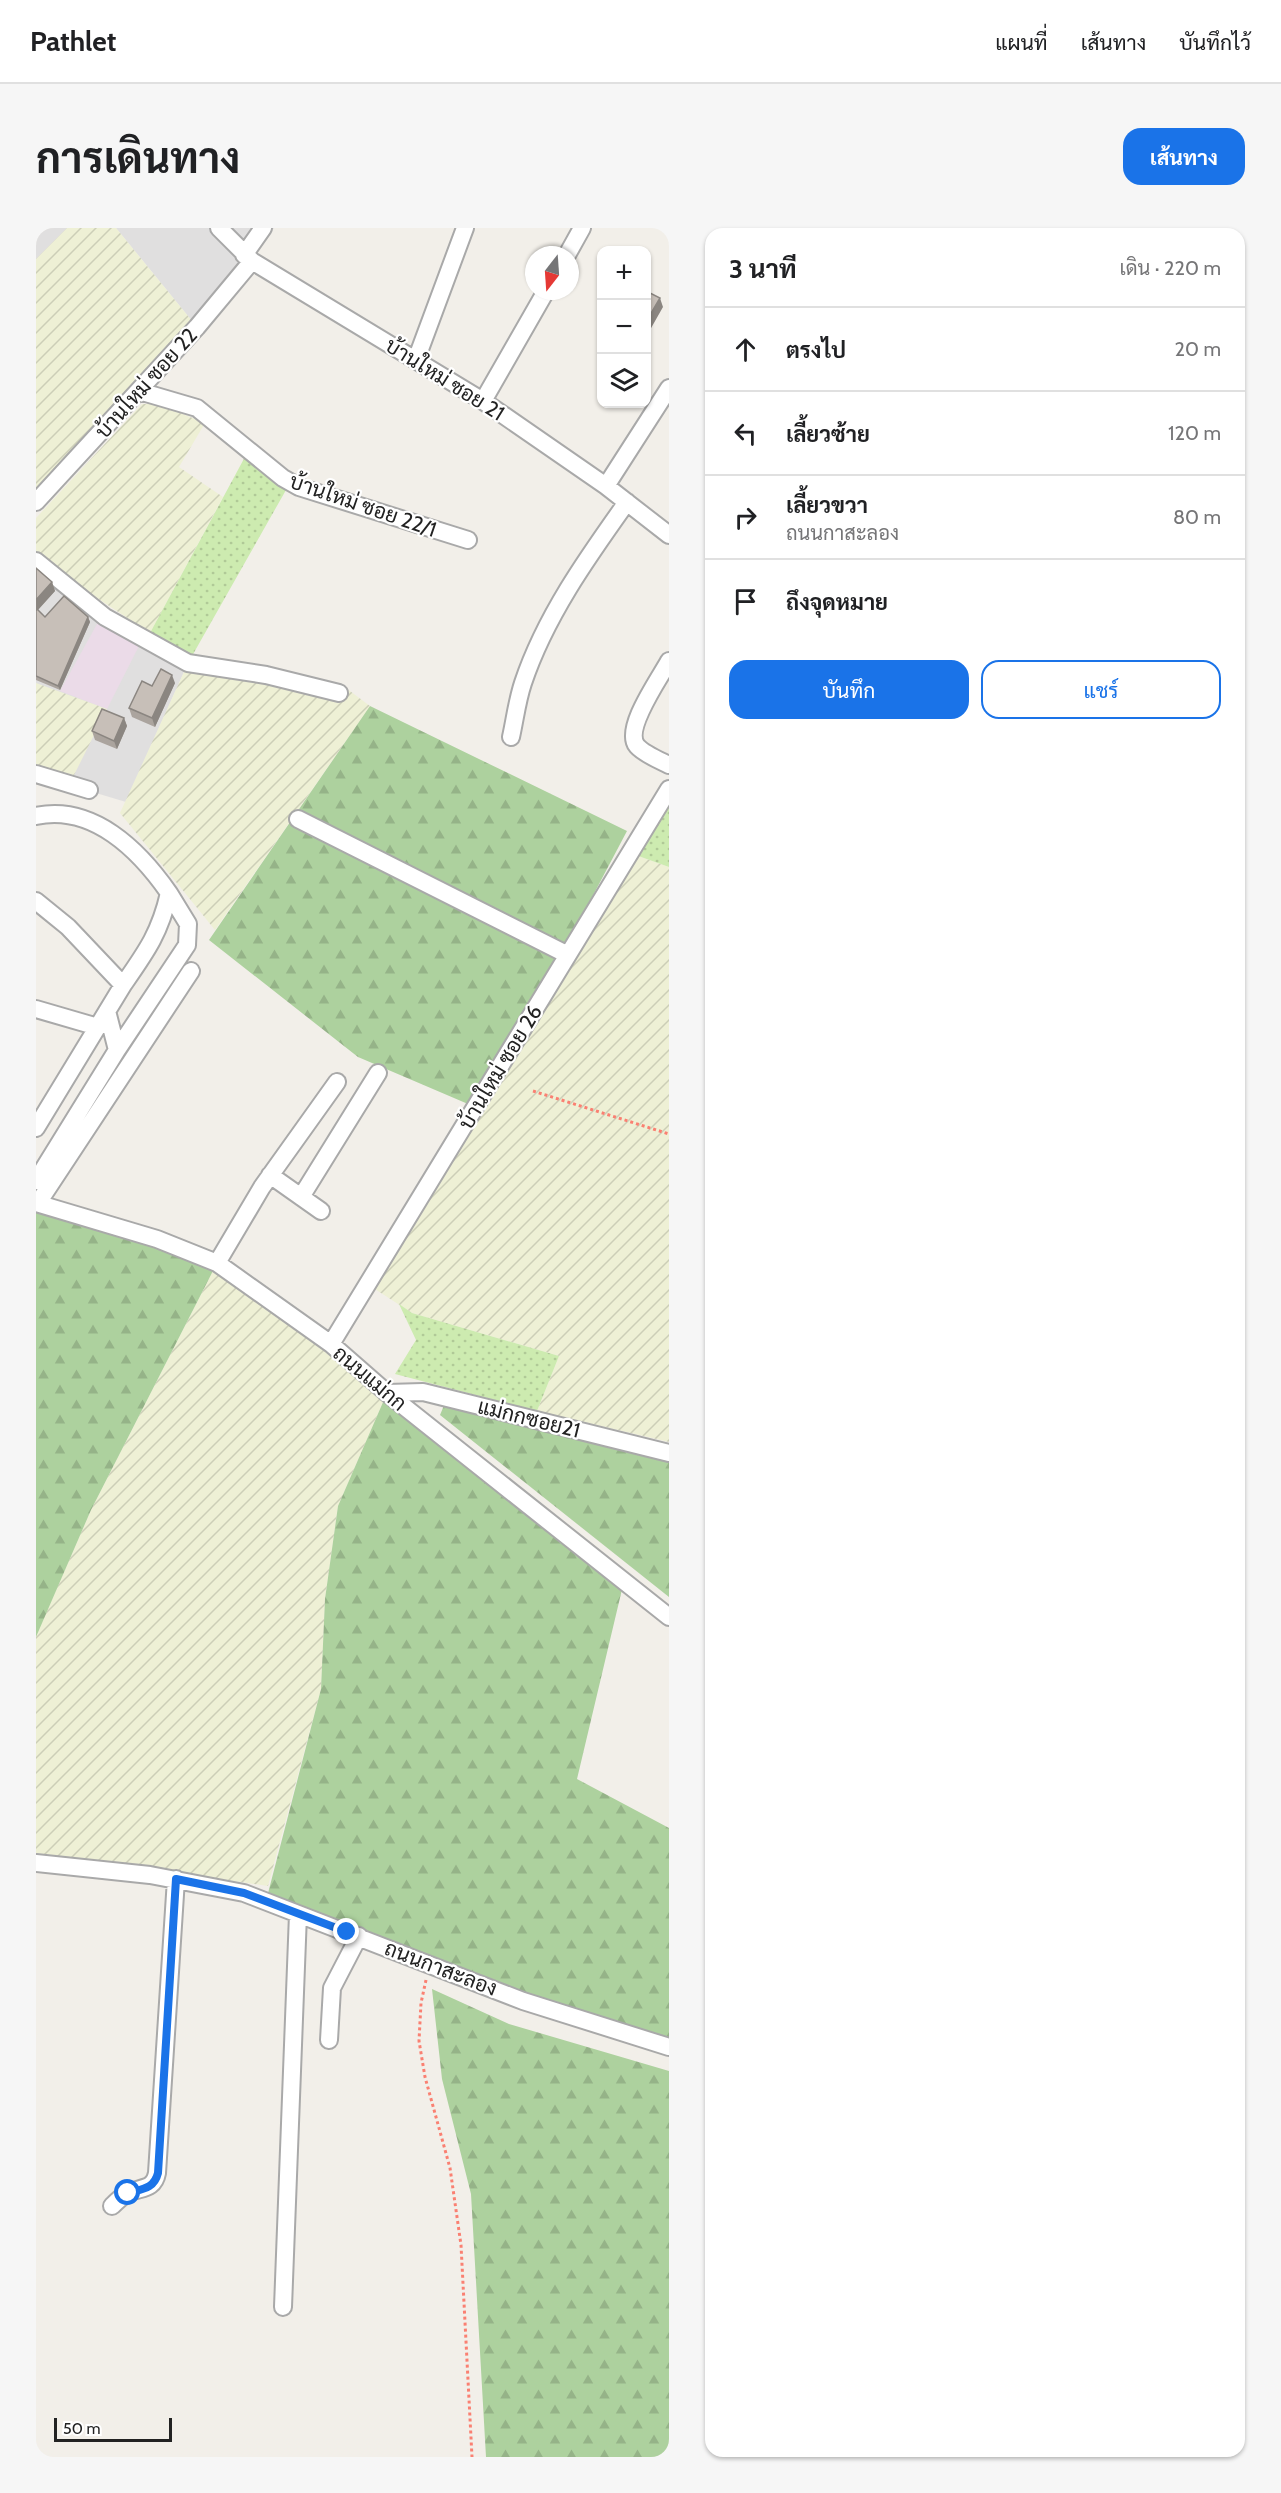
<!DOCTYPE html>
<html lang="th">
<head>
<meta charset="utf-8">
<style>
	body { margin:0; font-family:Cabin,Sarabun,sans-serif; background:#f6f6f6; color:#202124 }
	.controls { position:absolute; right:18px; top:18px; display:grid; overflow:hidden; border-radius:12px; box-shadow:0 2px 4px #0004 }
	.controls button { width:54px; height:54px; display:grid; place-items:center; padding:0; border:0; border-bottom:2px solid #e0e0e0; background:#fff; color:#202124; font:30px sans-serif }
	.compass { position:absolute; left:489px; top:18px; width:54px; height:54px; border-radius:50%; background:#fff; box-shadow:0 2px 4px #0004; rotate:197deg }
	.scale { position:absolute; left:18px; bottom:15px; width:118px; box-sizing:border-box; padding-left:6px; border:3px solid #222; border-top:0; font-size:16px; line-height:21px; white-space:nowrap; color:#222; -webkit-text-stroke:4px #fff; paint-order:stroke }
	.stop { position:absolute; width:18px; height:18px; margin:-14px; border:4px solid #1a73e8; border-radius:50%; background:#fff }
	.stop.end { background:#1a73e8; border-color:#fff; box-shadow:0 2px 6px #0008 }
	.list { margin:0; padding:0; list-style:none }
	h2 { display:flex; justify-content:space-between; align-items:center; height:78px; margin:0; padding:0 24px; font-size:26px }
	h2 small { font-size:20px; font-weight:400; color:#757577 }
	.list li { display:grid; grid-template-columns:39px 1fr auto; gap:18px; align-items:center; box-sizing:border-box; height:84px; padding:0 24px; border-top:2px solid #e0e0e0 }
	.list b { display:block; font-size:22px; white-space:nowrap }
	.list p { margin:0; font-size:20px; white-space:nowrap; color:#757577 }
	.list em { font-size:20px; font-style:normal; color:#757577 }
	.actions { display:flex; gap:12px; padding:18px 24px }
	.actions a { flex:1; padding:14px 0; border:2px solid #1a73e8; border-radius:18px; text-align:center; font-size:21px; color:#1a73e8 }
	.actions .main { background:#1a73e8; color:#fff }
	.icon { flex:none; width:33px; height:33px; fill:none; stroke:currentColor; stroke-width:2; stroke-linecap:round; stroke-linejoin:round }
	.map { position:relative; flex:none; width:633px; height:2229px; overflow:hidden; border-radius:18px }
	header { display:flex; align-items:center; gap:36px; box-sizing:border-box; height:84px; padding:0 30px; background:#fff; border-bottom:2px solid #e0e0e0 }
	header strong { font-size:28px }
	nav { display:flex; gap:33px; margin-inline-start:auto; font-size:21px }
	.intro { display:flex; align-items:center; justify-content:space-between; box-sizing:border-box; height:144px; padding:0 36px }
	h1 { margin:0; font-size:42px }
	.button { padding:15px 27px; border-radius:18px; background:#1a73e8; color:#fff; font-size:21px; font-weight:700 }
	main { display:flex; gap:36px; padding:0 36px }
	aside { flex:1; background:#fff; border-radius:18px; box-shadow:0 2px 4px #0004 }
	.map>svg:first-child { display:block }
	.residential { fill:#e0dfdf }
	.industrial { fill:#ebdbe8 }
	.farmland { fill:url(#farmland-furrows) }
	.grass { fill:url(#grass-dots) }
	.forest { fill:url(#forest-firs) }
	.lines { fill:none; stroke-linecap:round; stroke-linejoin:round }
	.minor-casing { stroke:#a9a9a9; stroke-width:20 }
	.path { stroke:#fa8072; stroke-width:3; stroke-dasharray:3 3; stroke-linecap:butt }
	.minor { stroke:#fff; stroke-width:16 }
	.wall { fill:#aba49e }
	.shaded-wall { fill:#8b8681 }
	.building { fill:#c7bfb8; stroke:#8b8681; stroke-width:1.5 }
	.route { stroke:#1a73e8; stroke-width:8 }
	.labels { text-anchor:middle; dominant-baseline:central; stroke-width:4.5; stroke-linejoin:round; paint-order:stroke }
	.street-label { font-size:21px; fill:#222; stroke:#fff }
</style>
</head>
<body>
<header>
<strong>Pathlet</strong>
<nav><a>แผนที่</a><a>เส้นทาง</a><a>บันทึกไว้</a></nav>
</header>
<div class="intro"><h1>การเดินทาง</h1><a class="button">เส้นทาง</a></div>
<main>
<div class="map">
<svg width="633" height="2229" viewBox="0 0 633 2229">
	<defs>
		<pattern id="farmland-furrows" width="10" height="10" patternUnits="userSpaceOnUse" patternTransform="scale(1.5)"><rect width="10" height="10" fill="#eef0d5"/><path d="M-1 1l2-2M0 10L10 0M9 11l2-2" fill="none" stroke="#ccceb7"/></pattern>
		<pattern id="grass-dots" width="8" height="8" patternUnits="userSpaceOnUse" patternTransform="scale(1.5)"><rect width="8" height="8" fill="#cdebb0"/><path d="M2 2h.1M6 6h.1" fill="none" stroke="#b0c997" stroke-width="1.8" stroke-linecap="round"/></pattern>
		<pattern id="forest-firs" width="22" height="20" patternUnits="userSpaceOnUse" patternTransform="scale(1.5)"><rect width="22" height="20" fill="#add19e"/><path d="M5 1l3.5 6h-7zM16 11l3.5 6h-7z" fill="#95b388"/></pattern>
	</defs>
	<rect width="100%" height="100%" fill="#f2efe9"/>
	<path class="residential" d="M0,0H31L0,31Z
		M80,0H238L216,33L161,99Z
		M0,333L152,435L90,574L0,547Z"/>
	<path class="industrial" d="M66,387L107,410L71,481L24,463Z"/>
	<path class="farmland" d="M31,0H80L161,99L0,262V31Z
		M106,176H122L169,195L143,239L187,269L114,405L49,362L0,325V290Z
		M152,435L262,448L310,460L334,478L179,702L84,585Z
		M0,455L71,481L37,549L0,538Z
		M594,625L633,639V1214L501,1183L523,1128L376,1085L331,1056Z
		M181,1035L351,1165L302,1278L289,1371L285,1461L232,1658L0,1625V1408L55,1282Z"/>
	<path class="grass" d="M210,227L250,262L156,428L114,405Z
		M633,561V639L594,625Z
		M363,1076L376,1085L523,1128L501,1183L359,1146L380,1112Z"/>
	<path class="forest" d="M334,478L591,603L534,711L432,876L322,829L173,712Z
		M0,983L181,1035L55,1282L0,1409Z
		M351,1165L588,1353L541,1551L633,1600V1819L230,1673L285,1461L289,1371L302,1278Z
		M409,1175L633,1233V1369L404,1187Z
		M396,1761L473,1796L633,1843V2229H450L435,1966L406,1851Z"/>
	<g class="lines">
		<defs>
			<path id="minor" d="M183,0L216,33L447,173L570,258L633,307
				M208,27L227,0
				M531,27L546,0
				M380,132L429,0
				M103,163L161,180L247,250L263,259L432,312
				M447,173L510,63
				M570,258L633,160
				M0,274L161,99L216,33
				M0,333L69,389L152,435L230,447L303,465
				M633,433C624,450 587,501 601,518C608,526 623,532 633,537
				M475,509C479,491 481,473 487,455C509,389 551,330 591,274
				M0,546L53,562
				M0,588C57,576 103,622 133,665C124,705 110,724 87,757L32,699L0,673
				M262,591L532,727
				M0,781L62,799
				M81,822L151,717L152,696L133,665
				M0,900L87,757
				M234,947L285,983
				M0,953L81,822L71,783
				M265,969L342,845
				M0,975L121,1011L181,1035L295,1116L351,1165L633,1389
				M2,975L155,743
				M181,1035L226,959L301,854
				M295,1116L633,561
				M351,1165L387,1164L633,1225
				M0,1635L114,1647L208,1665L487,1773L633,1819
				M293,1812L296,1760L323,1708
				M76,1978C81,1973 86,1968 92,1965C105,1959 118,1962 121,1945L140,1651
				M247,2079L262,1686"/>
		</defs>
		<use href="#minor" class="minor-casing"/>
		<path class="path" d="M497,863L633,906
			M390,1752L385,1775L383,1813L389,1849L414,1940L425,2017L436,2229"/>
		<use href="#minor" class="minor"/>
	</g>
	<path class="wall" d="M0,340L16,354L19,363L2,382L9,389H52L54,394L24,462L0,452Z
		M139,455L119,499L96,489L93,480L116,458Z
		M88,490L91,498L81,521L59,512L56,503Z"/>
	<path class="shaded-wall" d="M624,70L627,79L610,109V94Z
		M16,354L19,363L0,384V372Z
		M52,389L54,394L24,462L22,458Z
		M136,447L139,455L119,499L116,490Z
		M88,490L91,498L81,521L78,513Z"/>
	<path class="building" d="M610,63L624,70L610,94Z
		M0,340L16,354L0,372Z
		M28,368L52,389L22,458L0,448V383L1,381L9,389Z
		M125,441L136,447L116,490L93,480L106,453L116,458Z
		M66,481L88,490L78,513L56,503Z"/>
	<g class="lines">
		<path class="route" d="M92,1965C106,1961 118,1961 122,1945L140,1651L208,1665L311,1704"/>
	</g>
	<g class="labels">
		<g class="street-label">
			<text transform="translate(409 151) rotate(32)">บ้านใหม่ ซอย 21</text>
			<text transform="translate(110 155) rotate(-48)">บ้านใหม่ ซอย 22</text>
			<text transform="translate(327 277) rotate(19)">บ้านใหม่ ซอย 22/1</text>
			<text transform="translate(464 839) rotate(-59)">บ้านใหม่ ซอย 26</text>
			<text transform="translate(334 1150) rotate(40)">ถนนแม่กก</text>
			<text transform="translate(493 1190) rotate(14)">แม่กกซอย21</text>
			<text transform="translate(405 1740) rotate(21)">ถนนกาสะลอง</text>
		</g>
	</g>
</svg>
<div class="controls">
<button>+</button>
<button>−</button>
<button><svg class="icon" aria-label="layers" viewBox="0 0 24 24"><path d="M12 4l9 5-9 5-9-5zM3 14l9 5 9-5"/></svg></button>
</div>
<svg class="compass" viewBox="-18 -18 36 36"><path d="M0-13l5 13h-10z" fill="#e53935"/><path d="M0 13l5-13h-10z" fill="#757577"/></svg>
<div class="scale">50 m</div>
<div class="stop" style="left:92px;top:1965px"></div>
<div class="stop end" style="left:311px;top:1704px"></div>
</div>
<aside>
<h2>3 นาที<small>เดิน · 220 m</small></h2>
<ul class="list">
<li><svg class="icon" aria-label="ahead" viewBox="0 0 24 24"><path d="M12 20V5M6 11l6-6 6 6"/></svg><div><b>ตรงไป</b></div><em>20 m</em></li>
<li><svg class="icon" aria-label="left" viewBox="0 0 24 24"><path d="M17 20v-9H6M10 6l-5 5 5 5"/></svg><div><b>เลี้ยวซ้าย</b></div><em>120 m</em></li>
<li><svg class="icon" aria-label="right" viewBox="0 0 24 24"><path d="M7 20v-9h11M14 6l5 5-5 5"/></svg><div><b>เลี้ยวขวา</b><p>ถนนกาสะลอง</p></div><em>80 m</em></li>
<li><svg class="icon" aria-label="arrive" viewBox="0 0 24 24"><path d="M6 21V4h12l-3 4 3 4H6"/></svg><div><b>ถึงจุดหมาย</b></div></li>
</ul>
<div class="actions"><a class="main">บันทึก</a><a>แชร์</a></div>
</aside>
</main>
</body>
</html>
